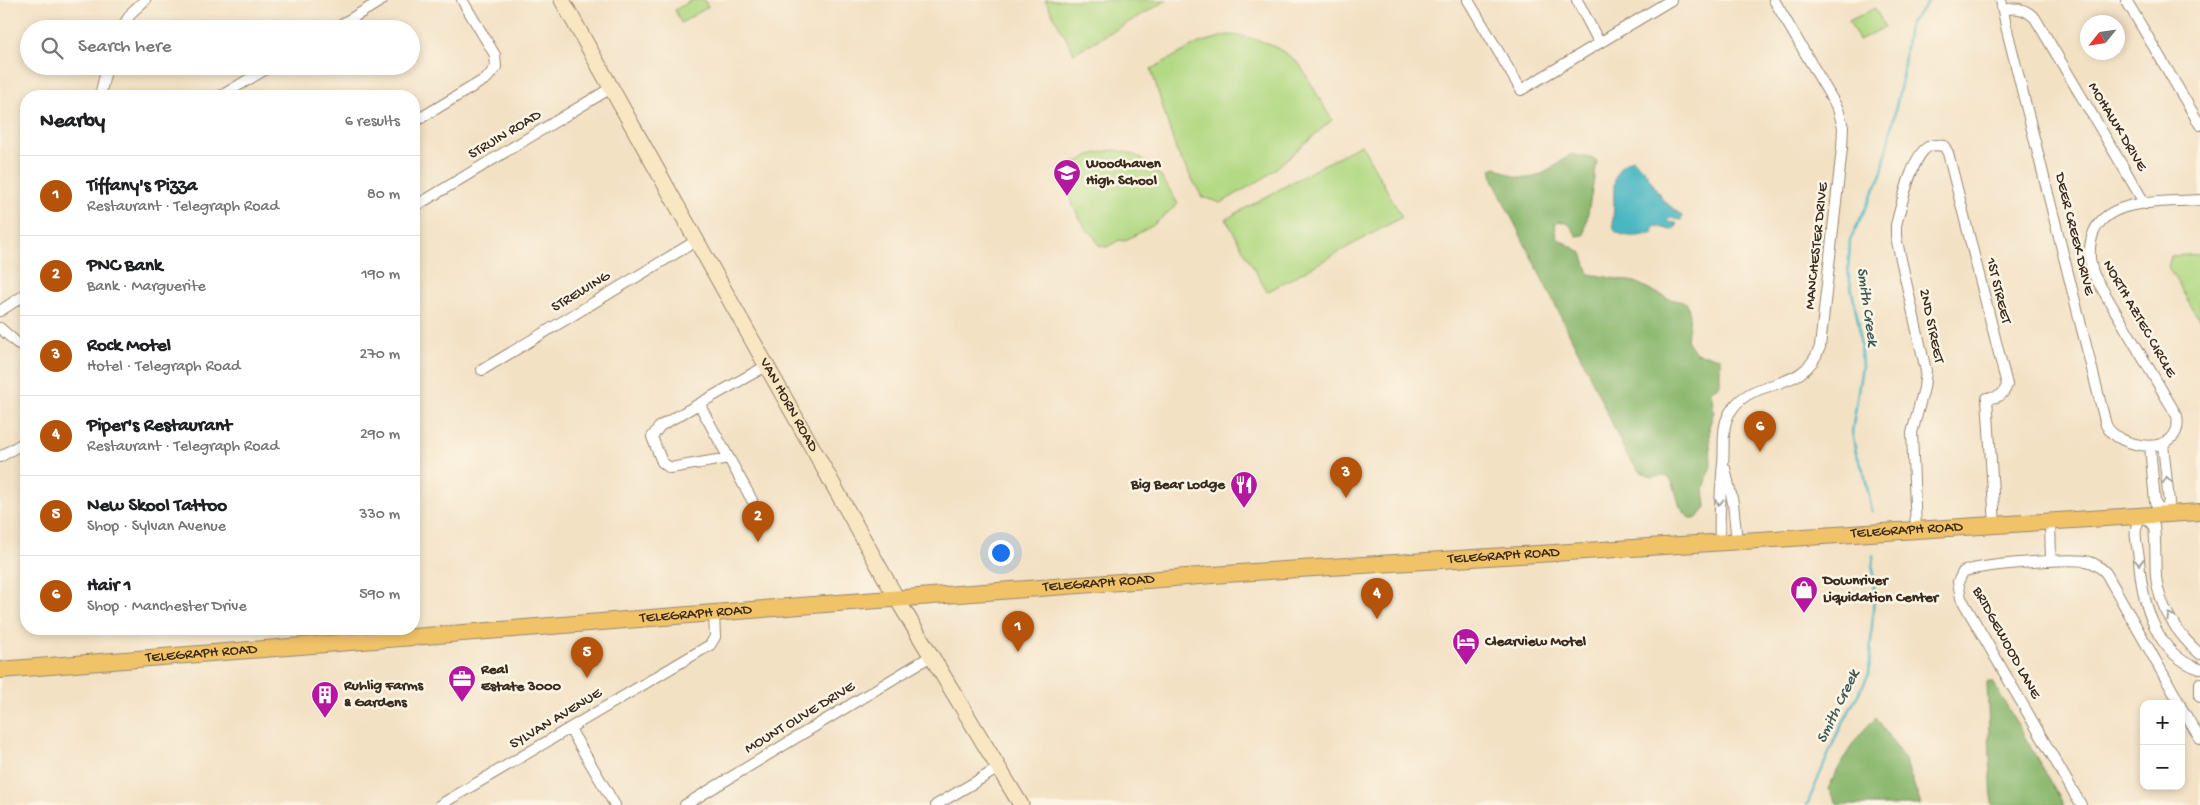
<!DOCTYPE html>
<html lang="en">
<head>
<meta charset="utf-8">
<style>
	body { margin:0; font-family:"Gochi Hand",sans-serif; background:#f2f2f2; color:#202124 }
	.controls { position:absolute; right:15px; bottom:15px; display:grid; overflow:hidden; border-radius:10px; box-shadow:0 2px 8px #0003 }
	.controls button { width:45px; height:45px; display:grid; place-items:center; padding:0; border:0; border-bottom:1px solid #e0e0e0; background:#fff; color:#202124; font:25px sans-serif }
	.compass { position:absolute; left:2080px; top:15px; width:45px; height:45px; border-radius:50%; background:#fff; box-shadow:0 2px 8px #0003; rotate:240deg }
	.you { position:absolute; left:1000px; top:552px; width:18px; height:18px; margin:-12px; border:4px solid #fff; border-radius:50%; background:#1a73e8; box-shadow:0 0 0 8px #1a73e833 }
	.badge { display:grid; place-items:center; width:32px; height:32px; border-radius:50%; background:#b45309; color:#fff; font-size:16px; font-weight:700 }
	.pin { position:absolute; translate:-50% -41px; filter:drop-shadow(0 1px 2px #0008) }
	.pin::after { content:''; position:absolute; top:26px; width:18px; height:15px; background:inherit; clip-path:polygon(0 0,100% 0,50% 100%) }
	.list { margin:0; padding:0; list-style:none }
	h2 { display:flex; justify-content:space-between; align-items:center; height:65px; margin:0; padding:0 20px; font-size:21px }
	h2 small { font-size:16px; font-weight:400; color:#757577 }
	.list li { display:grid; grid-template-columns:32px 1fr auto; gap:15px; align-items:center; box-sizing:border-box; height:80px; padding:0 20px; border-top:1px solid #e0e0e0 }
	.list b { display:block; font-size:19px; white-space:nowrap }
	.list p { margin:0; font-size:16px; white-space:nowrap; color:#757577 }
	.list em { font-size:16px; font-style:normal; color:#757577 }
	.icon { flex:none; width:28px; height:28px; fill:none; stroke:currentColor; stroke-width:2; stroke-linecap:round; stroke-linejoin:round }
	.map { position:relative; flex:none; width:2200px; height:805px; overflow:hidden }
	.search { position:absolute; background:#fff; box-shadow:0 2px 8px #0003; left:20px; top:20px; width:400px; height:55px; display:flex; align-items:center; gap:12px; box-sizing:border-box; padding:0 18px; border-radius:28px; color:#757577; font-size:19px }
	.panel { position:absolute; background:#fff; box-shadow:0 2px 8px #0003; left:20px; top:90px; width:400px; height:545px; border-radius:20px }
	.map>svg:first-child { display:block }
	.green { fill:#b2d983; stroke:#768250 }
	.forest { fill:#8db971; stroke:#647248 }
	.water { fill:#49b7c2; stroke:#427070 }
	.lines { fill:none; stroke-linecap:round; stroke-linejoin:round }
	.stream { stroke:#49b7c2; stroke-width:2.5 }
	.street-casing { stroke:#978671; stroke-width:12 }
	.secondary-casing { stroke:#978671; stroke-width:17 }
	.primary-casing { stroke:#978671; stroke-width:18 }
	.street { stroke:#fff; stroke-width:10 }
	.secondary { stroke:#f9e7c3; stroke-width:15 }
	.primary { stroke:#f0c369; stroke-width:16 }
	.oneway { stroke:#a79f9a }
	.labels { text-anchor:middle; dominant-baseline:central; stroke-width:5; stroke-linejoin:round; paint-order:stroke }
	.street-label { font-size:15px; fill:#3b2a1e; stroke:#fcf5e5 }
	.poi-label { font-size:15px; font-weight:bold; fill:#3b2a1e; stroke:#fcf5e5; text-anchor:start }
	.water-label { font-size:16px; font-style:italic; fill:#405b57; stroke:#fcf5e5 }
</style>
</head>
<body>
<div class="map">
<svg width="2200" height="805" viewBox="0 0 2200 805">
	<rect width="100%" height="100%" fill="#fcf5e5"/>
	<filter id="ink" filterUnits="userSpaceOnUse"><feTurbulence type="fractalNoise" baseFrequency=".02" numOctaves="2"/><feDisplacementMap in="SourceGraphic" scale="10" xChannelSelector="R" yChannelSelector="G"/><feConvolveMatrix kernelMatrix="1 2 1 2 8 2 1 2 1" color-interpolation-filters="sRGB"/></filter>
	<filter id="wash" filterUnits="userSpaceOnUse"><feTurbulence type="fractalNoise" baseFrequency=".0096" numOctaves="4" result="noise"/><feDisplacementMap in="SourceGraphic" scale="20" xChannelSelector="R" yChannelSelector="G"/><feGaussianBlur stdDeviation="1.12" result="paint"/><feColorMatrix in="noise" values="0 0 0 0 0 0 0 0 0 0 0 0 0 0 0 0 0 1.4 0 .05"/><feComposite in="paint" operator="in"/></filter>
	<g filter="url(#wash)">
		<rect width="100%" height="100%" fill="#f3e1c4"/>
		<path class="green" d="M692,0H704L708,7L681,23L675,10Z
			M1045,0H1168L1074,53Z
			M1875,8L1885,27L1859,40L1849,21Z
			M1228,35C1256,37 1279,45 1300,65L1332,120L1267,176L1221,203L1202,197L1176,150L1151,69L1199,43Z
			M1361,144L1402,217L1267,292L1226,219Z
			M1112,150C1148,152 1162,176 1178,204L1152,226L1124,241L1119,240L1107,247L1099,245L1091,232L1087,231L1072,204L1060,171L1090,155Z
			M2200,254V321L2168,267L2171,256Z"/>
		<path class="forest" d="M1571,154L1595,159L1597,162L1584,235L1577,236L1569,224L1559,221L1555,224L1557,238L1582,253L1589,274L1635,282L1667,298L1687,303L1690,315L1687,340L1696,353L1720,358V385L1711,390L1714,411L1709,427L1711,465L1704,489L1706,507L1697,518H1689L1680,507L1673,483L1667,476L1651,477L1638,470L1626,454L1585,365L1494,182L1491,169L1496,167C1505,172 1516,179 1526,178C1542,178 1559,163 1571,154Z
			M1987,682H1993L2064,805H1992Z
			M1876,718L1905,760L1921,805H1838L1828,789C1841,763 1853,738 1876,718Z"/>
		<path class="water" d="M1632,159L1644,170L1663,200L1682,216L1681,220L1669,218L1668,222L1676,223L1677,226L1671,230L1656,226L1652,230L1654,233C1641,236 1626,239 1615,231C1612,223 1613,216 1614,207C1614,189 1611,167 1632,159Z"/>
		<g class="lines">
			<path class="stream" d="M1872,511L1864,472L1856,453L1852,432L1862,366L1859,326L1848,271L1850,240L1881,176L1902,79L1909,24L1930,0
				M1807,805L1837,734L1869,674L1874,595L1873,555"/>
		</g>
	</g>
	<g filter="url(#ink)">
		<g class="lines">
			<defs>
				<path id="street" d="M1468,0L1521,90L1671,0
					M1577,0L1599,42
					M2001,0L2006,26L2106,425C2118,450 2185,458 2177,416L2094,275C2089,262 2088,251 2092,237C2104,196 2165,203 2200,200
					M2126,0L2200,125
					M2003,10C2016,7 2024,8 2035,18L2145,204
					M121,29L132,12L145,0
					M334,29L382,0
					M100,96L107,66
					M221,96L271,66
					M414,122L487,78L496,67L495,55L462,0
					M414,207L611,88
					M0,311L26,294
					M0,328L17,343L26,348
					M482,370L696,241
					M699,404L752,500
					M2150,446L2155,502L2163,514
					M0,457L26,441
					M729,458L670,468L662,462L652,437L660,426L766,366
					M1725,468L1733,503L1737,542
					M2163,514L2169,502L2163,444
					M2050,522L2051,560
					M1916,530L1912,433L1924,388L1926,371L1896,237V225C1901,207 1912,155 1928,147C1933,144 1938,145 1944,146L1948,153L2007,385C2003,396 1998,398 1987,398L1995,525
					M1720,543C1719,514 1720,492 1723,463C1725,444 1720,424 1733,408C1756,376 1803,394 1820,347L1842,148L1843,127L1838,109L1774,0
					M2200,654C2178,635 2159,607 2156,577C2155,560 2156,543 2154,526L2142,515C2140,519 2136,525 2136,529C2134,539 2139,551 2139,560C2142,601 2155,655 2200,669
					M2200,683V697
					M2181,707L2200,739
					M570,729L615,805
					M440,805L710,645L715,637L714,613
					M685,805L931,656
					M936,805L999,768
					M2081,805L1961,598L1958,582L1963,572C1975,565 2076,557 2090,562C2097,564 2101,568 2106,573L2180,704"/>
				<g id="secondary">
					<path id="s1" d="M562,0L897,599L1021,805"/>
				</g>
				<g id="primary">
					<path id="s2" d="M0,670L838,603L1253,572L2200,512"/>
				</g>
			</defs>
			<use href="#street" class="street-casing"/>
			<use href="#secondary" class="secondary-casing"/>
			<use href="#primary" class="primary-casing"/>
			<use href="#street" class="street"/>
			<use href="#secondary" class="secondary"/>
			<use href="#primary" class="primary"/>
		</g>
		<defs><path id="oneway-chevron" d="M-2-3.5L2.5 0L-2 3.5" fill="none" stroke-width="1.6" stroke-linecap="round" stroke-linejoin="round" transform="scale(1.25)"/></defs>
		<g class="oneway">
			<use href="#oneway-chevron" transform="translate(2167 480) rotate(-96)"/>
			<use href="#oneway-chevron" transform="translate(1719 502) rotate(91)"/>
			<use href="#oneway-chevron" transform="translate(2139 562) rotate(86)"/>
			<use href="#oneway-chevron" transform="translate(2170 616) rotate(-119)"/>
		</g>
	</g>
	<defs>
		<symbol id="school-pin" viewBox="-11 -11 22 30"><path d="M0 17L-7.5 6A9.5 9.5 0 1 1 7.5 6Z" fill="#b5179e" stroke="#fcf5e5"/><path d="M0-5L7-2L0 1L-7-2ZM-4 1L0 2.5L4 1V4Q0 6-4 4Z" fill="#fff"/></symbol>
		<symbol id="restaurant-pin" viewBox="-11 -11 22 30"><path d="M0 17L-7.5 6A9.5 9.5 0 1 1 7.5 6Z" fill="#b5179e" stroke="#fcf5e5"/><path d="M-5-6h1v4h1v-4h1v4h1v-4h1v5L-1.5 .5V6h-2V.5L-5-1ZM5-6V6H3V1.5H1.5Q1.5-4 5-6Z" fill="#fff"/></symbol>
		<symbol id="shop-pin" viewBox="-11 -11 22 30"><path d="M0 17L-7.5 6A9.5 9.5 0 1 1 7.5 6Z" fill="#b5179e" stroke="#fcf5e5"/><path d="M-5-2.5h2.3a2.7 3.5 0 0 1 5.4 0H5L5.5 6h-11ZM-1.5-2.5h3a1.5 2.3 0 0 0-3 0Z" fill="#fff"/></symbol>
		<symbol id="hotel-pin" viewBox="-11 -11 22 30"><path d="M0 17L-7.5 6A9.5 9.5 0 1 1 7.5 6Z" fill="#b5179e" stroke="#fcf5e5"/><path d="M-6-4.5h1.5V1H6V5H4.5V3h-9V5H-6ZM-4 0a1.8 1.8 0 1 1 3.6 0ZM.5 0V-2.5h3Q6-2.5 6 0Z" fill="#fff"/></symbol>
		<symbol id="office-pin" viewBox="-11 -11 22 30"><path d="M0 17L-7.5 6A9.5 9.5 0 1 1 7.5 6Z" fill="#b5179e" stroke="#fcf5e5"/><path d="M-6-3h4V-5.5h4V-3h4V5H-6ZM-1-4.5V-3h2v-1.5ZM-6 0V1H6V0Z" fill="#fff"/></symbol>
		<symbol id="building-pin" viewBox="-11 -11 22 30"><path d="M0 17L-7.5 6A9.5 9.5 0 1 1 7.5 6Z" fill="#b5179e" stroke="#fcf5e5"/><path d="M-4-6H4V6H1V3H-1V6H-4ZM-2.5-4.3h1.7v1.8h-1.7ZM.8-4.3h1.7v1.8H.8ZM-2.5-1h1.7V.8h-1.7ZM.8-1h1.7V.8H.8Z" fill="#fff"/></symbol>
	</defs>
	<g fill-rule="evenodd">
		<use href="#school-pin" x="1051" y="157" width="32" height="43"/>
		<use href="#restaurant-pin" x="1228" y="469" width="32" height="43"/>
		<use href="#shop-pin" x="1788" y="574" width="32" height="43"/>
		<use href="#hotel-pin" x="1450" y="626" width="32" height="43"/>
		<use href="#office-pin" x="446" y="663" width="32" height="43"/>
		<use href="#building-pin" x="309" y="679" width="32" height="43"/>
	</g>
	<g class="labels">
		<g class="street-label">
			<text transform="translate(2117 127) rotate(59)">MOHAWK DRIVE</text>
			<text transform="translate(505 135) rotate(-31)">STRUIN ROAD</text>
			<text transform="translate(2074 234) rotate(76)">DEER CREEK DRIVE</text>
			<text transform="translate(1817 246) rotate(-84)">MANCHESTER DRIVE</text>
			<text transform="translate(1998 291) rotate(76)">1ST STREET</text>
			<text transform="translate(581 292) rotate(-31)">STREWING</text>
			<text transform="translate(2139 319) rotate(60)">NORTH AZTEC CIRCLE</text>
			<text transform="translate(1931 326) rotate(78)">2ND STREET</text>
			<text stroke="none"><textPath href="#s1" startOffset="464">VAN HORN ROAD</textPath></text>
			<text stroke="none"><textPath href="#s2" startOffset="1912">TELEGRAPH ROAD</textPath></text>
			<text stroke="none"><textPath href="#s2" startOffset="1508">TELEGRAPH ROAD</textPath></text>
			<text stroke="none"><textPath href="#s2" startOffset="1102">TELEGRAPH ROAD</textPath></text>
			<text stroke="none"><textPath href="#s2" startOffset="698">TELEGRAPH ROAD</textPath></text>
			<text transform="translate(2006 643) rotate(61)">BRIDGEWOOD LANE</text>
			<text stroke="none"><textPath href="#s2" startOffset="202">TELEGRAPH ROAD</textPath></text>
			<text transform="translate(800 718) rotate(-31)">MOUNT OLIVE DRIVE</text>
			<text transform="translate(556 719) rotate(-31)">SYLVAN AVENUE</text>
		</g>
		<g class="poi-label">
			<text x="1086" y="164">Woodhaven<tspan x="1086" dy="17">High School</tspan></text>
			<text x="1225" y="485" text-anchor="end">Big Bear Lodge</text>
			<text x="1823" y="581">Downriver<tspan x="1823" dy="17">Liquidation Center</tspan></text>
			<text x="1485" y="642">Clearview Motel</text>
			<text x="481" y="670">Real<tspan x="481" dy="17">Estate 3000</tspan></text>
			<text x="344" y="686">Ruhlig Farms<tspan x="344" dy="17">&amp; Gardens</tspan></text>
		</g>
		<g class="water-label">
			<text transform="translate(1866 307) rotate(82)">Smith Creek</text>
			<text transform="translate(1839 707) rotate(-64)">Smith Creek</text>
		</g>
	</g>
</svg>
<div class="controls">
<button>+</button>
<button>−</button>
</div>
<svg class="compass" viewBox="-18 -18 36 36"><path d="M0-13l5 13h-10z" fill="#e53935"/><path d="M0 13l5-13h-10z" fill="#757577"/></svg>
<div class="you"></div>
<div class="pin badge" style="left:1018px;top:652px">1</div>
<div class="pin badge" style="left:758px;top:542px">2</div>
<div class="pin badge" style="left:1346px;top:498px">3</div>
<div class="pin badge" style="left:1377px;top:619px">4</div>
<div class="pin badge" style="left:587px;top:678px">5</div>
<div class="pin badge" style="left:1760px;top:452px">6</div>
<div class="search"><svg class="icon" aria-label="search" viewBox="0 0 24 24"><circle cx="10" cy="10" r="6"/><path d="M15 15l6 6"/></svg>Search here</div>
<section class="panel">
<h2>Nearby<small>6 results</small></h2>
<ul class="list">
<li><span class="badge">1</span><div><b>Tiffany's Pizza</b><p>Restaurant · Telegraph Road</p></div><em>80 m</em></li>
<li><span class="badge">2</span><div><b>PNC Bank</b><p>Bank · Marguerite</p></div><em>190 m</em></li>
<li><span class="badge">3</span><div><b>Rock Motel</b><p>Hotel · Telegraph Road</p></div><em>270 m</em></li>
<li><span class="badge">4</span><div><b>Piper's Restaurant</b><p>Restaurant · Telegraph Road</p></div><em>290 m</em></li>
<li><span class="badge">5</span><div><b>New Skool Tattoo</b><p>Shop · Sylvan Avenue</p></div><em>330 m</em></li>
<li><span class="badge">6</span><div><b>Hair 1</b><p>Shop · Manchester Drive</p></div><em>590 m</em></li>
</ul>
</section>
</div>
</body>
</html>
